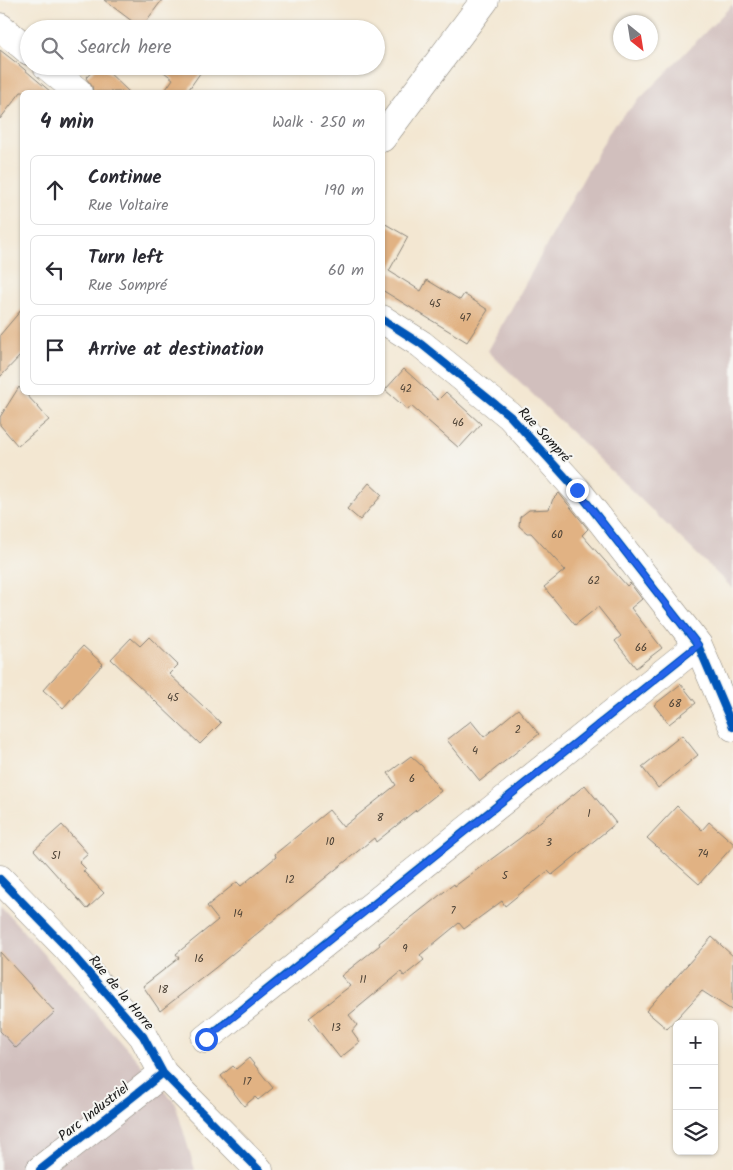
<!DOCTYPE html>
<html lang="en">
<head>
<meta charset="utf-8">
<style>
	body { margin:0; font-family:Kalam,sans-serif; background:#f7f7f7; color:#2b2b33 }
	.controls { position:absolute; right:15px; bottom:15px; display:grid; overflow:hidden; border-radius:8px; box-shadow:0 1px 4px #0004 }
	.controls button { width:45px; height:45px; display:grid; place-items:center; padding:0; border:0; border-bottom:1px solid #e1e1e2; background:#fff; color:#2b2b33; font:25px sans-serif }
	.compass { position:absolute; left:613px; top:15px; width:45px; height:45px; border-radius:50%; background:#fff; box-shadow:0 1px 4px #0004; rotate:150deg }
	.stop { position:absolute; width:15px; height:15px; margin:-11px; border:4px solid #2563eb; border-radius:50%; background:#fff }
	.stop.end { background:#2563eb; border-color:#fff; box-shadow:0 1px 5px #0008 }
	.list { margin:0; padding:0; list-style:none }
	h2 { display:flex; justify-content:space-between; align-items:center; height:65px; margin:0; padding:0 20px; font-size:21px }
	h2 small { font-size:16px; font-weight:400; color:#7c7c81 }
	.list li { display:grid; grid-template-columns:32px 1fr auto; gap:15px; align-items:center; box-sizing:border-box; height:70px; margin:0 10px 10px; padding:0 10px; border:1px solid #e1e1e2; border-radius:8px }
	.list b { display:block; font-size:19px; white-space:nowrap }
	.list p { margin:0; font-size:16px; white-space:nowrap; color:#7c7c81 }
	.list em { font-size:16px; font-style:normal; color:#7c7c81 }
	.icon { flex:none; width:28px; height:28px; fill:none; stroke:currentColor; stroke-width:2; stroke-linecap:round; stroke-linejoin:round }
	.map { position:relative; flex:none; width:733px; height:1170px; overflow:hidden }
	.search { position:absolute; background:#fff; box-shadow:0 1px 4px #0004; left:20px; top:20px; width:365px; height:55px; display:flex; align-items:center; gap:12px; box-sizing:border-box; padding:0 18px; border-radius:28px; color:#7c7c81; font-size:19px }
	.panel { position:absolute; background:#fff; box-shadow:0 1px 4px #0004; left:20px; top:90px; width:365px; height:305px; border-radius:8px }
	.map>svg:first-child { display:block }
	.industrial { fill:#d1bfbd }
	.building { fill:#e1b283 }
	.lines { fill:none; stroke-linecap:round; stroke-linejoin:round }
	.minor-casing { stroke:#888277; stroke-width:29 }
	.minor { stroke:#fff; stroke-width:28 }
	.cycleway-casing { stroke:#f6f6f2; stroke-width:11 }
	.cycleway { stroke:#0057b8; stroke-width:8 }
	.route { stroke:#2563eb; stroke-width:6 }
	.labels { text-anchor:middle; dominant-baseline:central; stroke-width:4; stroke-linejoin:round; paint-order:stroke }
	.number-label { font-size:11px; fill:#4d4236 }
	.street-label { font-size:14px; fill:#1c1c1c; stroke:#f6f6f2 }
</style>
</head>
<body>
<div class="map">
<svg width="733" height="1170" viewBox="0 0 733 1170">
	<rect width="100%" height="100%" fill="#f6f6f2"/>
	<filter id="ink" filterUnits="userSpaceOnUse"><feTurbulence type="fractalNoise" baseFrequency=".02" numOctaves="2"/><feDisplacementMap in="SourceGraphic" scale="10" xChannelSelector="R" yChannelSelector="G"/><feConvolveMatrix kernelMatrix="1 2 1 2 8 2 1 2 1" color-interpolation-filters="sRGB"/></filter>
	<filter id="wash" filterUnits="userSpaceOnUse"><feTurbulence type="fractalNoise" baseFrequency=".0096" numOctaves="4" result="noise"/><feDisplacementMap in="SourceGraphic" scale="20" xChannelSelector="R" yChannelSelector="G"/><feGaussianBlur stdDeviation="1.12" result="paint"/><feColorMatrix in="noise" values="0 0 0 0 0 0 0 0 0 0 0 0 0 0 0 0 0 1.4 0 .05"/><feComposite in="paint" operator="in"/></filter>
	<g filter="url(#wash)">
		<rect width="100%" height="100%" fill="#f3e7d2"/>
		<path class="industrial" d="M733,4V589L488,351L612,127Z
			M0,905L175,1103L195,1170H0Z"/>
		<g id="blocks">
			<path class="building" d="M104,0H162L141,28Z
				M0,50L18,64L51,92H21L0,119Z
				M97,66H102L129,92H93L92,86L86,78Z
				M156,66H205L187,92H164L173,79Z
				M382,222L408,237L389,271L421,291L427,280L460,300L464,294L488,310L467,342L382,290Z
				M22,309V354L0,377V335Z
				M404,369L438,400L446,392L481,424L459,448L411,406L408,410L385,390Z
				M19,387L22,391V392H24L38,407L49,420L18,446L0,425V417Z
				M369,483L382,495L360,520L347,509Z
				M559,493L588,529L582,535L627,586L630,583L642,599L631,608L662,648L636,668L615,641L621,636L598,607L575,625L544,587L565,570L531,533H527L519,526L520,517L529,510L549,509L553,499Z
				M149,637L178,665L169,674L221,723L200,744L111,659L131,638L140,646Z
				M83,646L103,664L63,708L43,690Z
				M681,684L696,703L669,724L654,705Z
				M518,709L539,734L480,781L447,740L471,721L484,737Z
				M682,735L698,755L658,788L642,767Z
				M411,756L422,766L441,791L416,811V810L376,842L374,838L215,968L160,1011L143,986L179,958L176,954L218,920L207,906L237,882L241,886L276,857L275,854L329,810L343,827L396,785L388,773Z
				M585,785L616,823L552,875L548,871L505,906L502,901L464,929L459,923L420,955L424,960L404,976L401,972L349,1015L357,1025L352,1031L360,1042L340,1058L309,1018L350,986L341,976L380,945L379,943L454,884L455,886L520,838Z
				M677,806L702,830L709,822L733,843V846L699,884L647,838Z
				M62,825L88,854L79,862L86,869L83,871L104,893L87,909L34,850Z
				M712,937L733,956V1011L702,991L667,1029L646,1011Z
				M0,952L55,1012L16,1048L0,1031Z
				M249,1058L273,1088L258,1100L255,1097L244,1106L221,1076L233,1066L236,1069Z"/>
		</g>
	</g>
	<g filter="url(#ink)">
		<use href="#blocks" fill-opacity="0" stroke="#888277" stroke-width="1"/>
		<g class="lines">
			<defs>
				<path id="minor" d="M0,27L29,51
					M47,66L78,92
					M382,138L485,0
					M382,319L421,344L510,416L577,490L698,645L733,727
					M0,879L67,948L143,1036L163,1073L259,1170
					M205,1039L698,645
					M40,1170L163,1073"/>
			</defs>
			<use href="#minor" class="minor-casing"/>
			<use href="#minor" class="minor"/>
			<defs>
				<path id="cycleway" d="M382,319L421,344L510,416L577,490L698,645L733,727
					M0,879L67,948L143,1036L163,1073L259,1170
					M205,1039L698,645
					M40,1170L163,1073"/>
			</defs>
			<use href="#cycleway" class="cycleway-casing"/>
			<use href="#cycleway" class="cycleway"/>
		</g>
	</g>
	<g class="lines" filter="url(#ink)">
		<path class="route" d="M206,1039L698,645L577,490"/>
	</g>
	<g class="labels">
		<g class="number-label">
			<text x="435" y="304">45</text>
			<text x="465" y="318">47</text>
			<text x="406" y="389">42</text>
			<text x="458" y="423">46</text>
			<text x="557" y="535">60</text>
			<text x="594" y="581">62</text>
			<text x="641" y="648">66</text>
			<text x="173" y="698">45</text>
			<text x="675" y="704">68</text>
			<text x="518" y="730">2</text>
			<text x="475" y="751">4</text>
			<text x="412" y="779">6</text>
			<text x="589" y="814">1</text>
			<text x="380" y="818">8</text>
			<text x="330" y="842">10</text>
			<text x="549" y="843">3</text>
			<text x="703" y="854">74</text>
			<text x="56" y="856">51</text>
			<text x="505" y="876">5</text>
			<text x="290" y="880">12</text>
			<text x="453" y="911">7</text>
			<text x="238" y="914">14</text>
			<text x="405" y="949">9</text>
			<text x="199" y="959">16</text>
			<text x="363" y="980">11</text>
			<text x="163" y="990">18</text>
			<text x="336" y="1028">13</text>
			<text x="247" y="1082">17</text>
		</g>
		<g class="street-label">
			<text transform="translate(544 435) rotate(47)">Rue Sompré</text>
			<text transform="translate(121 993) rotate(50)">Rue de la Horre</text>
			<text transform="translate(94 1112) rotate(-38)">Parc Industriel</text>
		</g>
	</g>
</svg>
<div class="controls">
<button>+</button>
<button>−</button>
<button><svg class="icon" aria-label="layers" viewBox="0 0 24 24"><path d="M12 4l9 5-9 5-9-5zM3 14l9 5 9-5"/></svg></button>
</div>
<svg class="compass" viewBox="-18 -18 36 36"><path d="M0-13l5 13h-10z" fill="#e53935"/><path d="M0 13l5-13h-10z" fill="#7c7c81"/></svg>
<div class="stop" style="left:206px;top:1039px"></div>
<div class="stop end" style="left:577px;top:490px"></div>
<div class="search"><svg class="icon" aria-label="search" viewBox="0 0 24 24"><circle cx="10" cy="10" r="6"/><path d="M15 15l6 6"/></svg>Search here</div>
<section class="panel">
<h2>4 min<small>Walk · 250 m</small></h2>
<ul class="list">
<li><svg class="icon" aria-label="ahead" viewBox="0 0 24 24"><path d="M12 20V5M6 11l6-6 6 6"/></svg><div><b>Continue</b><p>Rue Voltaire</p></div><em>190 m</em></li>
<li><svg class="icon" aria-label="left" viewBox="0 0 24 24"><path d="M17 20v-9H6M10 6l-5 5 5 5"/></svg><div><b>Turn left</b><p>Rue Sompré</p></div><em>60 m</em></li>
<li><svg class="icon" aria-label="arrive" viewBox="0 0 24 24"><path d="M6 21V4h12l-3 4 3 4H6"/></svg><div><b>Arrive at destination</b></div></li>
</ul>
</section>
</div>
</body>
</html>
